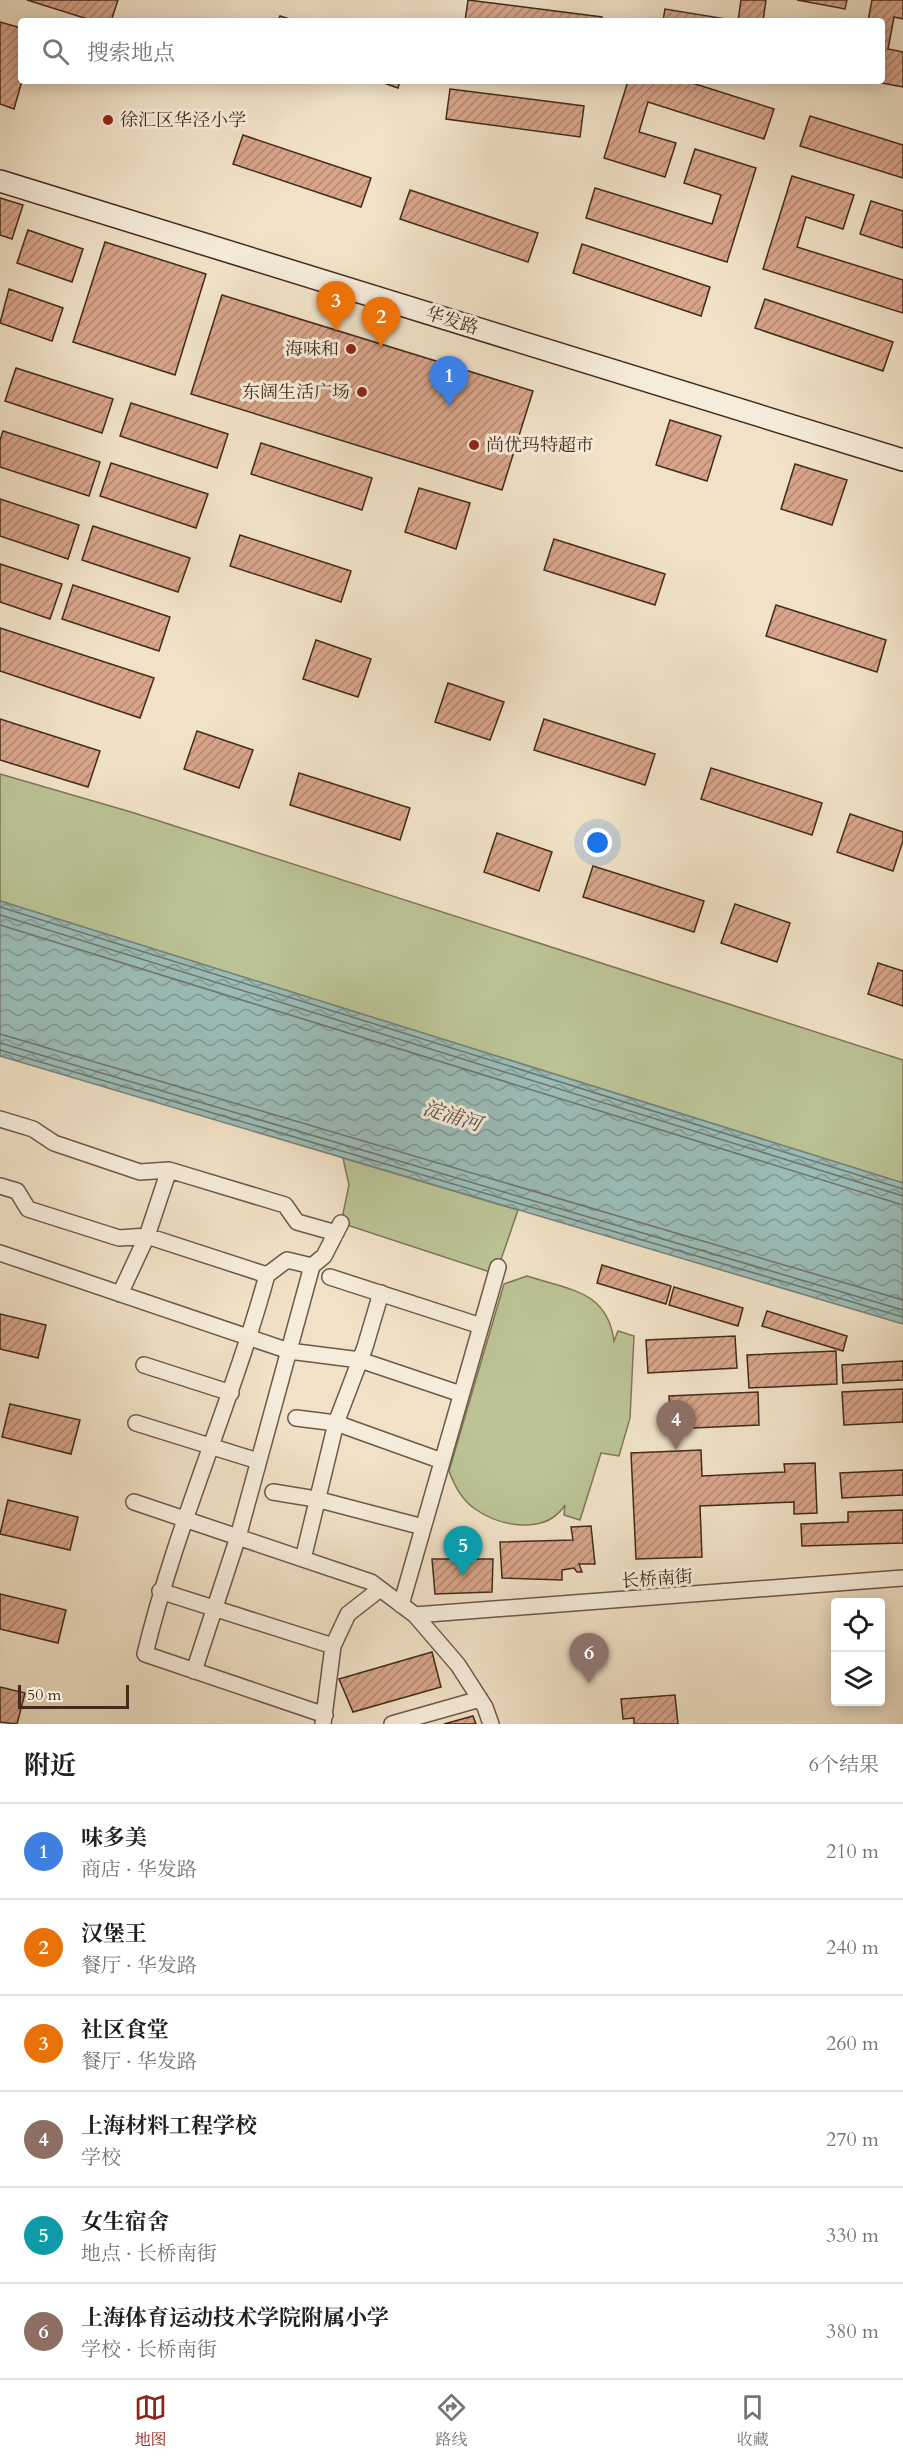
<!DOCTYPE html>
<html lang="zh">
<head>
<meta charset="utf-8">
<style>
	body { margin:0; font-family:Cardo,"Noto Serif SC",serif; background:#f6f6f6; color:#202124 }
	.controls { position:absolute; right:18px; bottom:18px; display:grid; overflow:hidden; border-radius:6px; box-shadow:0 3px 15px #0003 }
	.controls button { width:54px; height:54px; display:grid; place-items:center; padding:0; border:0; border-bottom:2px solid #e0e0e0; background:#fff; color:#202124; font:30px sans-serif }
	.scale { position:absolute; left:18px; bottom:15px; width:111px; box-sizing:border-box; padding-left:6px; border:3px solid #432a1c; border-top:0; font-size:16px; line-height:21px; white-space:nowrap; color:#432a1c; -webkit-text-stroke:4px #f6ecdb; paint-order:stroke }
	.you { position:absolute; left:598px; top:843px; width:21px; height:21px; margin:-15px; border:4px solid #fff; border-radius:50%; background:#1a73e8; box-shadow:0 0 0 9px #1a73e833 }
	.badge { display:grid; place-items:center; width:39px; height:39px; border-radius:50%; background:#8f2418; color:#fff; font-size:20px; font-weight:700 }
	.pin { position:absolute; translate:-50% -50px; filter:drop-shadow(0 2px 3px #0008) }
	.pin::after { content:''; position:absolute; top:32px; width:21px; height:18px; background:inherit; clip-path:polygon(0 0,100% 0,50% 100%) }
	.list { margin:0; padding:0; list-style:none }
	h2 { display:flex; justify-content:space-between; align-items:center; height:78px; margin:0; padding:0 24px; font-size:26px }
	h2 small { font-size:20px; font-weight:400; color:#757577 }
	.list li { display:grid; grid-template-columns:39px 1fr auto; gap:18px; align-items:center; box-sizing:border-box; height:96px; padding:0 24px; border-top:2px solid #e0e0e0 }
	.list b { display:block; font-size:22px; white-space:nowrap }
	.list p { margin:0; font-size:20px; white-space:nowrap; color:#757577 }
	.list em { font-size:20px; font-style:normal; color:#757577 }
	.icon { flex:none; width:33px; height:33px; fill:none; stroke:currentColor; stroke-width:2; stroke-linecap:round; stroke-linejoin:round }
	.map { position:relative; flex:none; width:903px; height:1724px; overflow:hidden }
	.search { position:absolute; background:#fff; box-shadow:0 3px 15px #0003; left:18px; right:18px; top:18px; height:66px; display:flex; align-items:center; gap:15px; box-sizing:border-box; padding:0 21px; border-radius:6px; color:#757577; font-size:22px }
	.sheet { height:654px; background:#fff }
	nav { display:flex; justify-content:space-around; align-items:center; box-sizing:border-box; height:84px; border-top:2px solid #e0e0e0; background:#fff; font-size:16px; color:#757577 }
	nav a { display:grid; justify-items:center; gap:3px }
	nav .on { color:#8f2418 }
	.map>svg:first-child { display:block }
	.green { fill:#bbc395; stroke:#7f7658; stroke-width:1.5 }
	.water { fill:url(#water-waves); stroke:#78827a; stroke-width:1.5 }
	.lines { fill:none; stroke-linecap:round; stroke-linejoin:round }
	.shore { stroke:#6f746a; stroke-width:1.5 }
	.building { fill:url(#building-hatch); stroke:#432a1c; stroke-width:1.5 }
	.street-casing { stroke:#6e5847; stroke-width:18 }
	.secondary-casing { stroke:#432a1c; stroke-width:24 }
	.street { stroke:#f6ecdb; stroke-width:15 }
	.secondary { stroke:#f6ecdb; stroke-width:21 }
	.poi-dot { fill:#8f2418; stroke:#f6ecdb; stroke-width:2 }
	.labels { text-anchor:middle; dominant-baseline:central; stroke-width:6; stroke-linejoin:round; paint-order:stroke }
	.poi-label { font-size:18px; fill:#432a1c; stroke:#f6ecdb; text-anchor:start }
	.street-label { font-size:18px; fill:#432a1c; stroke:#f6ecdb }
	.water-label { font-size:20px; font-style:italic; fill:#594f43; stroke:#f6ecdb }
</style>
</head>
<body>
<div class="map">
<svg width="903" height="1724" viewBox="0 0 903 1724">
	<defs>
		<pattern id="water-waves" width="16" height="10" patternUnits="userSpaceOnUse" patternTransform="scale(1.5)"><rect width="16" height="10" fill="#9bbdb9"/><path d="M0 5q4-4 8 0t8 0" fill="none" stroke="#809a96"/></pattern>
		<pattern id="building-hatch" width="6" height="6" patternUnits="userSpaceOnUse" patternTransform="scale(1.5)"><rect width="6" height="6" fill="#d8a58a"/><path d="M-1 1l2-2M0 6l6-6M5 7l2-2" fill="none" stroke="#b18770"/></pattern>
	</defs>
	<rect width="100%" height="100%" fill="#f1e2c7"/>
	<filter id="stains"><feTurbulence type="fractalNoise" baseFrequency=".00333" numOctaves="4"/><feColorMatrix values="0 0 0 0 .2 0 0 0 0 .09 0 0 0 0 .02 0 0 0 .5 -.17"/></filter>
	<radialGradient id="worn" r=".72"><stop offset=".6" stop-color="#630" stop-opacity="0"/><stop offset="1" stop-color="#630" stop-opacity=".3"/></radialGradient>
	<path class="green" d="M0,774L131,812L903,1060V1183L0,901Z
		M343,1158L518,1210L496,1274L341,1223L349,1185Z
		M527,1276C569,1290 607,1290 614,1341L618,1331L634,1336L630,1418L619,1456L601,1453L580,1520L564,1515L565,1505C546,1535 501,1527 475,1509C462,1500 454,1485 449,1471L504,1284Z"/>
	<path class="water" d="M0,901L903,1183V1324L0,1056Z"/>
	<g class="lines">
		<path class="shore" d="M0,907L903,1189
			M0,915L903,1196
			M0,925L903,1205
			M0,1034L903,1300
			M0,1043L903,1310
			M0,1050L903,1317"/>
	</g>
	<path class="building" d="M27,0H118L111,21H94Z
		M468,0L602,17L601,21H465Z
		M741,0H766L763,21H663L665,9L738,21Z
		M797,0H847L845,9Z
		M872,0H903V19L894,17L888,49L903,52V87L871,81H882V21H868Z
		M280,16L296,21H278Z
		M0,22L21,28L22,81L14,109L0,104Z
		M378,81H400L398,88Z
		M628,81H686L774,109L764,139L648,102L639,132L676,143L665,177L604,158Z
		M450,89L584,106L580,137L446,119Z
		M810,116L903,145V178L800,146Z
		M243,135L371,178L361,207L233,164Z
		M695,149L756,168L727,262L586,218L595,188L712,224L721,195L684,183Z
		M792,176L854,195L843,229L806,217L797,247L903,280V313L763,269Z
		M410,190L538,233L528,262L400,219Z
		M0,198L23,205L12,239L0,235Z
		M871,201L903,211V248L860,234Z
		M28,230L83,249L72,282L17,263Z
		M105,242L206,274L175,375L73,342Z
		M582,244L710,287L701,316L573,273Z
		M9,289L63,308L52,341L0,323Z
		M222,295L533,391L502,490L191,394Z
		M765,299L893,342L883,371L755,328Z
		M16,368L113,399L102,433L5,401Z
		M131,403L228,434L217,468L120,436Z
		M670,420L721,436L707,481L656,465Z
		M3,431L100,462L89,496L0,467V440Z
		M261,443L372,478L362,510L251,474Z
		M111,463L208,494L196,528L100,496Z
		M795,464L847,480L832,525L781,509Z
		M419,488L470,503L456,549L405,532Z
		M0,499L79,525L68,559L0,536Z
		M93,526L190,558L178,592L82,560Z
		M240,535L351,571L341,602L230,566Z
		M554,539L665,574L655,605L544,570Z
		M0,564L62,584L50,619L0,602Z
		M73,585L170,617L159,651L62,619Z
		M776,605L886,640L877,672L766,636Z
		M0,628L154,678L140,718L0,671Z
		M316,640L371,659L358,697L303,679Z
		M448,683L504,702L490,740L435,722Z
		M0,719L100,751L88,787L0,760Z
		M544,719L655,754L645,785L534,750Z
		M197,731L253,750L239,788L184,769Z
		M711,768L822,803L812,835L701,799Z
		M299,773L410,808L400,840L290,805Z
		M850,814L903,832V841L893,871L837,852Z
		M497,833L552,852L539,891L484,872Z
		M593,866L704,901L694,932L583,897Z
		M735,904L790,923L777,962L721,943Z
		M878,963L903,971V1006L868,994Z
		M602,1265L671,1286L666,1304L597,1283Z
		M674,1287L743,1308L738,1326L669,1305Z
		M767,1311L847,1336L843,1351L762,1326Z
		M0,1314L46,1325L38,1358L0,1349Z
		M735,1336L737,1368L648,1373L646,1340Z
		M836,1351L837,1384L749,1388L747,1355Z
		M903,1361V1380L843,1383L842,1365Z
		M903,1389V1422L844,1425L842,1392Z
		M758,1392L759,1425L671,1429L669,1396Z
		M10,1404L80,1420L71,1454L2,1437Z
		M701,1450L702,1476L785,1472L784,1464L815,1463L817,1513L794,1514V1502L700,1506L702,1557L636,1559L631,1453Z
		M903,1470V1495L842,1498L840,1473Z
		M8,1500L78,1517L70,1550L0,1534Z
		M903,1510V1543L802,1546L801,1524L848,1522V1512Z
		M591,1526L595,1564H579L582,1572H577L574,1568L562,1570V1580L502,1578L500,1542L573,1540L571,1527Z
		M432,1559H493L492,1592L435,1594Z
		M0,1594L66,1610L58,1643L0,1629Z
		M432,1652L441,1687L353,1712L339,1679Z
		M0,1687L25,1693L17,1724L0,1722Z
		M675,1695L678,1724H634V1718L623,1719L621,1699Z
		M473,1716L476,1724H444Z"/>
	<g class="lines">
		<defs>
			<path id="street" d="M0,1119L33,1129L54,1143L140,1172L169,1170L285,1205L297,1222L336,1233
				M0,1186L17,1191L28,1209L119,1238L147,1236L267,1275L287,1260L312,1266
				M0,1253L289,1351L360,1360L461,1394
				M267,1275C232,1403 176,1525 145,1654L325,1715
				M330,1277L481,1326
				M120,1294L147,1236L169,1170
				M144,1365L231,1393
				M296,1418L336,1423L442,1461
				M136,1423L258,1461
				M273,1492L316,1499L423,1527
				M134,1502L371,1582L415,1615L458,1665L485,1707L491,1724
				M303,1559L336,1423L365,1347L381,1293
				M160,1591L333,1646
				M401,1605L498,1267
				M415,1615L903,1578
				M194,1671L238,1537L312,1266L324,1256L341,1223
				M323,1724L333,1646L348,1614L380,1589
				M392,1724L480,1699"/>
			<path id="secondary" d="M0,181L903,460"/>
		</defs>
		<use href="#street" class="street-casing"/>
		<use href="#secondary" class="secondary-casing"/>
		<use href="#street" class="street"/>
		<use href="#secondary" class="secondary"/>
	</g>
	<g class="poi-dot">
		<circle cx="108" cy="120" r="6"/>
		<circle cx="351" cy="349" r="6"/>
		<circle cx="362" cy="392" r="6"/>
		<circle cx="474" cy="445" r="6"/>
	</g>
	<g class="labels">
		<g class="poi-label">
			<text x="120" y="120">徐汇区华泾小学</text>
			<text x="339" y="349" text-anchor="end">海味和</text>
			<text x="350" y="392" text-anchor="end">东阔生活广场</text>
			<text x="486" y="445">尚优玛特超市</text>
		</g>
		<g class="street-label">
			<text transform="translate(452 321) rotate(17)">华发路</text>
			<text transform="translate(657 1579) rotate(-4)">长桥南街</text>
		</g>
		<g class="water-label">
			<text transform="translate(452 1116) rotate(17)">淀浦河</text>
		</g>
	</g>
	<rect width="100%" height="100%" filter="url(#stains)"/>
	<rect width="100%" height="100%" fill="url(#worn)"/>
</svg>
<div class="controls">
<button><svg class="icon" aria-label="locate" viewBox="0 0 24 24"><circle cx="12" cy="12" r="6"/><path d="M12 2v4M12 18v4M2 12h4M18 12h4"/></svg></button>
<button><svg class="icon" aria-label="layers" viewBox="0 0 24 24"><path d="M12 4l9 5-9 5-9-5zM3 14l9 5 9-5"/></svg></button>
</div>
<div class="scale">50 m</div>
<div class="you"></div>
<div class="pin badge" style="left:449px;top:406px;background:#3f7fe0">1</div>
<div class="pin badge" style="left:381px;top:347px;background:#e8710a">2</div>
<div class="pin badge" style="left:336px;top:331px;background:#e8710a">3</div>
<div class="pin badge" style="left:676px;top:1450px;background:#8d6e63">4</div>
<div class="pin badge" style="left:463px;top:1576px;background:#0f9aa8">5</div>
<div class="pin badge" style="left:589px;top:1683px;background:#8d6e63">6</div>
<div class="search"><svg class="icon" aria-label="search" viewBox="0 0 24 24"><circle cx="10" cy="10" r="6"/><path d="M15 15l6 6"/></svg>搜索地点</div>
</div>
<section class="sheet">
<h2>附近<small>6个结果</small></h2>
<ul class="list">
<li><span class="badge" style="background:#3f7fe0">1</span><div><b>味多美</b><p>商店 · 华发路</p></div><em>210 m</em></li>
<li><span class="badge" style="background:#e8710a">2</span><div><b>汉堡王</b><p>餐厅 · 华发路</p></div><em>240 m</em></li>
<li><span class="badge" style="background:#e8710a">3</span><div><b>社区食堂</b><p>餐厅 · 华发路</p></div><em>260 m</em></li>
<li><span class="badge" style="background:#8d6e63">4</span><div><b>上海材料工程学校</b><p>学校</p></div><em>270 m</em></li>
<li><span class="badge" style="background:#0f9aa8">5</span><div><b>女生宿舍</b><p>地点 · 长桥南街</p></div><em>330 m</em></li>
<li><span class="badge" style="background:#8d6e63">6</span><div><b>上海体育运动技术学院附属小学</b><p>学校 · 长桥南街</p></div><em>380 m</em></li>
</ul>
</section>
<nav>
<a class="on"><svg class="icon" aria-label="map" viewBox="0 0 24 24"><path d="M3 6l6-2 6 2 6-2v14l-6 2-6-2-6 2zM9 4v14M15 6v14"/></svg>地图</a>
<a><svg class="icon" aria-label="directions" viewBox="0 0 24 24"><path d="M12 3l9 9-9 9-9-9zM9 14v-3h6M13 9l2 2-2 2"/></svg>路线</a>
<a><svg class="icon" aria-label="saved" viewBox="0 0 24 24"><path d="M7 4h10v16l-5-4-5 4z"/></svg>收藏</a>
</nav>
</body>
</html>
